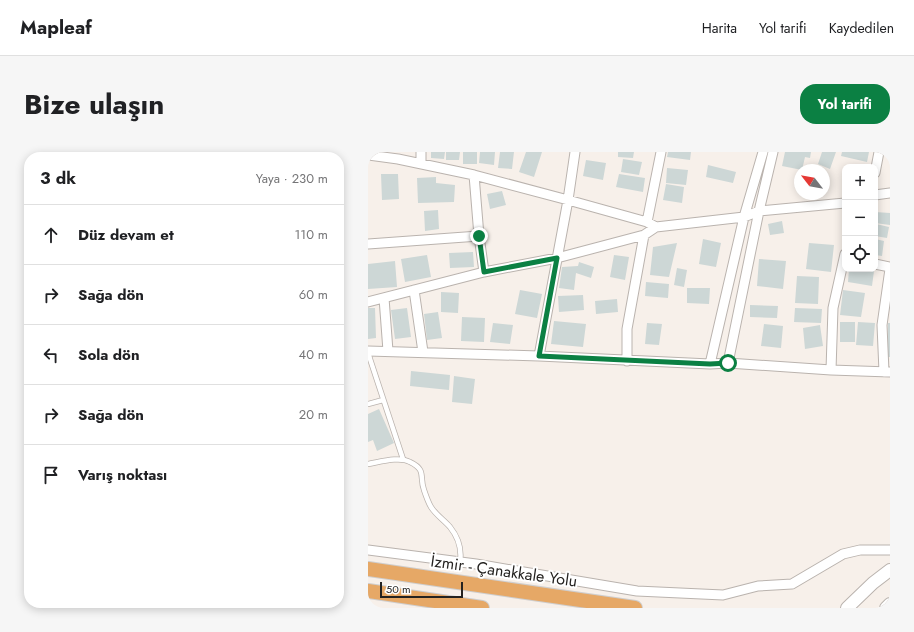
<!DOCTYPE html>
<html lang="tr">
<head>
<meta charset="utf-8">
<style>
	body { margin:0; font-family:Jost,sans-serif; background:#f6f6f6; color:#202124 }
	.controls { position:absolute; right:12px; top:12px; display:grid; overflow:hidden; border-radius:8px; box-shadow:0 2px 10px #0003 }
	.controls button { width:36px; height:36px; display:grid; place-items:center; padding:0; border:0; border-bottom:1px solid #e0e0e0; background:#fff; color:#202124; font:20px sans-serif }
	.compass { position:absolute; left:426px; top:12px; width:36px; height:36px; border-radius:50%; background:#fff; box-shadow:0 2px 10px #0003; rotate:301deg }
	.scale { position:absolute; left:12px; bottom:10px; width:83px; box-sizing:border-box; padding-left:4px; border:2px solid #242220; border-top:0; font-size:11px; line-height:14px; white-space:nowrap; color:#242220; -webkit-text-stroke:3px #fff; paint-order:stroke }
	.stop { position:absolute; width:12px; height:12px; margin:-9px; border:3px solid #0b8043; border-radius:50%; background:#fff }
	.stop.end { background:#0b8043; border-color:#fff; box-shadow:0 1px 4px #0008 }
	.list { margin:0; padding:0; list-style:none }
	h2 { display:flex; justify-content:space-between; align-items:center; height:52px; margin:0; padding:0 16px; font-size:17px }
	h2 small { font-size:13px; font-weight:400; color:#757577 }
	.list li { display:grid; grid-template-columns:26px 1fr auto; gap:12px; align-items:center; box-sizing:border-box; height:60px; padding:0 16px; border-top:1px solid #e0e0e0 }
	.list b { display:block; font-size:15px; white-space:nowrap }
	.list em { font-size:13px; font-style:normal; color:#757577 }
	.icon { flex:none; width:22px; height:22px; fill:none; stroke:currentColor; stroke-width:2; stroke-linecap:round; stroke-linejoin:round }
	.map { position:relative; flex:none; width:522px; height:456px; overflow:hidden; border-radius:16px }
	header { display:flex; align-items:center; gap:24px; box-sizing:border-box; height:56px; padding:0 20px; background:#fff; border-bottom:1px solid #e0e0e0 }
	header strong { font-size:19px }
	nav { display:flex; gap:22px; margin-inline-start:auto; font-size:14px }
	.intro { display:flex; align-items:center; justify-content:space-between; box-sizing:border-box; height:96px; padding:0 24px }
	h1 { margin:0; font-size:28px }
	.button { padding:10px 18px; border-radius:16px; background:#0b8043; color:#fff; font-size:14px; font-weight:700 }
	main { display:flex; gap:24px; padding:0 24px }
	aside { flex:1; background:#fff; border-radius:16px; box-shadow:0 2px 10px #0003 }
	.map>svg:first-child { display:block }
	.building { fill:#cdd7d6 }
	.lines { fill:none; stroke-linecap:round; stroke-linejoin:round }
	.service-casing { stroke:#bab3ae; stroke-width:6 }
	.minor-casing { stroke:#bab3ae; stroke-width:11 }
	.secondary-casing { stroke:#bab3ae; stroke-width:14 }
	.trunk-casing { stroke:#cfcece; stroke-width:16 }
	.service { stroke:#fff; stroke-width:4.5 }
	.minor { stroke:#fff; stroke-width:9 }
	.secondary { stroke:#fff; stroke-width:12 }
	.trunk { stroke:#e6a866; stroke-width:14 }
	.route { stroke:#0b8043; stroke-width:5 }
	.labels { text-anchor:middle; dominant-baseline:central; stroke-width:4; stroke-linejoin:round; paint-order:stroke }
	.street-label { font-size:16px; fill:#242220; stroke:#fff }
</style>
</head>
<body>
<header>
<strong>Mapleaf</strong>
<nav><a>Harita</a><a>Yol tarifi</a><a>Kaydedilen</a></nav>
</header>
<div class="intro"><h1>Bize ulaşın</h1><a class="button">Yol tarifi</a></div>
<main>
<aside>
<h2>3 dk<small>Yaya · 230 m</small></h2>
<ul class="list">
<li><svg class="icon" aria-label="ahead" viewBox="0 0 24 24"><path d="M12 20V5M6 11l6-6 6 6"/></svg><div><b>Düz devam et</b></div><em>110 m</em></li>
<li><svg class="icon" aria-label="right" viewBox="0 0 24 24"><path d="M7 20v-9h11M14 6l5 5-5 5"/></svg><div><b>Sağa dön</b></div><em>60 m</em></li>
<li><svg class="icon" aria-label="left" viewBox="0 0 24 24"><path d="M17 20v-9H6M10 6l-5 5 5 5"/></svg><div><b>Sola dön</b></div><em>40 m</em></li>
<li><svg class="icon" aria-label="right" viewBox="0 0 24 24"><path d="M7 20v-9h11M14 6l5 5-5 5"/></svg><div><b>Sağa dön</b></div><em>20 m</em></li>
<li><svg class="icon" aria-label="arrive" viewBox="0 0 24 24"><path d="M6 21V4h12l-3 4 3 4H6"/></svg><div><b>Varış noktası</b></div></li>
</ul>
</aside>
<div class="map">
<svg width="522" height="456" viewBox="0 0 522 456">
	<rect width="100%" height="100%" fill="#f7f0ea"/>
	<path class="building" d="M63,0H77L76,7L63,6Z
		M78,0H92L91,8H78Z
		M95,0H109V12H95Z
		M112,0H127L126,13L111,11Z
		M132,0H146L144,17L130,16Z
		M158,0H174L166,25L151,20Z
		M250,0H266L265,6L250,5Z
		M300,0H323L322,8L299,5Z
		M417,0H443L442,6L437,5L434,18L414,14Z
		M454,0H468L462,17L450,12Z
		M474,0H501L499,10L473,4Z
		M255,7L274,10L271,23L253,20Z
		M218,8L238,11L235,28L215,24Z
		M340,13L368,20L365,31L338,25Z
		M299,16L320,18L318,33L298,31Z
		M13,22H30L31,47L14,48Z
		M251,22L277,26L275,40L248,35Z
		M68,25V31L87,33L86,50L50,51L49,26Z
		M298,32L316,35L314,51L295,48Z
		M134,39L138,53L122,57L119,42Z
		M70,58L71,77L57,79L56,59Z
		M507,60L522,61V73L507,71Z
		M414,69L416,81L402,83L400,72Z
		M508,72L521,75L519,86L507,84Z
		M335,87L353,91L348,115L331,112Z
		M507,87L516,89L514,104L507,103Z
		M309,91L301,125L282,123L285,95Z
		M441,91L466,93L463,120L438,117Z
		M105,100L106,115L82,116L81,101Z
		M59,103L63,125L37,130L33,107Z
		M246,103L261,105L257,128L242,125Z
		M391,107L418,109L415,137L389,134Z
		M27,109L29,135L0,137V112Z
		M211,110L226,115L223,126L208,121L206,138L191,136L194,115L210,114Z
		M309,116L319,118L316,135L306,133Z
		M481,117H493L506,119L504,134L480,130Z
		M429,124L451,125L450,152L427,151Z
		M278,130L301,132L300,146L277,144Z
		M319,136H342L341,152L319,151Z
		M152,138L174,142L169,166L147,162Z
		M475,138L497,141L493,165L472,163Z
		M73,140L91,141L90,161L73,160Z
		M215,143L216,158L191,160L190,144Z
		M249,147L250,160L228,162L227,149Z
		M382,153L410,154L409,166L382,165Z
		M0,156H7L8,186L0,187Z
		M39,156L43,185L27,187L23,158Z
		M427,156L454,157L453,171L426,170Z
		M70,160L74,186L59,188L56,162Z
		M94,165L117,166L116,190L93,189Z
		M186,169L218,172L215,195L183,192Z
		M472,170H487V190H472Z
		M490,170L507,171L505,194L488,193Z
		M125,171L145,173L142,192L122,190Z
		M279,171L294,172L291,193L277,192Z
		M520,171H522V205H520Z
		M396,172L415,174L413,196L393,194Z
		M452,173L455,194L437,197L435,176Z
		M43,219L82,223L81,238L42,234Z
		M86,224L107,227L104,252L84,250Z
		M11,257L26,291L9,299L5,288L0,290V262Z"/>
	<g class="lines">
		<defs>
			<path id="service" d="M0,199L2,207L35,307
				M0,252L15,248
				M0,312C12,310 32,304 42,310C59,318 51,325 56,338C58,344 60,350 63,355C68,363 76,368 82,375C90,385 94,397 92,410"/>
			<path id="minor" d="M0,3L30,7L106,23L200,48L279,70L288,75
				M53,11V0
				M507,21L511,0
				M106,23L111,84L116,120
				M507,43L522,41
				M279,70L293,0
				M0,92L111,84
				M507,112L522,115
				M46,138L55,200
				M16,146L20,199
				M0,150L116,120L189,106L276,83L288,75L376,65L391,59L477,51
				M0,199L171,204L342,212L360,211L463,218L522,220
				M171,204L200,48L207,0
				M259,209V177L276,83
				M360,211L391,59L405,0
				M342,212L376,65L395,0
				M463,218L465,156L477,102
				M516,220L514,173L522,117
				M0,398L108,412L269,439L355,443L390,434L424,432L475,402L492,398H522"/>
			<path id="secondary" d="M479,456L505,431L522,418
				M518,456L522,452"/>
			<path id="trunk" d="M0,417L267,456
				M0,439L114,456"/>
		</defs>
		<use href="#service" class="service-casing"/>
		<use href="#minor" class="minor-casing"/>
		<use href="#secondary" class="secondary-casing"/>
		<use href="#trunk" class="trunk-casing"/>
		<use href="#service" class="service"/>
		<use href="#minor" class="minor"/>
		<use href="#secondary" class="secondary"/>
		<use href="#trunk" class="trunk"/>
	</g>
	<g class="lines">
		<path class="route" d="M111,84L116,120L189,106L171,204L342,212L360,211"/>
	</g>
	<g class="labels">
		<g class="street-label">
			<text transform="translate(136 419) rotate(8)">İzmir - Çanakkale Yolu</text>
		</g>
	</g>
</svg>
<div class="controls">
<button>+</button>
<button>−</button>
<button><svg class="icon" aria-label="locate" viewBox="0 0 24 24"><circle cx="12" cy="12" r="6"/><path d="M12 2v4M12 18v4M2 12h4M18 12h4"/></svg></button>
</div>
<svg class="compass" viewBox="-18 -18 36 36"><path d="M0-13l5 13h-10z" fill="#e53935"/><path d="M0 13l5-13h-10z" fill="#757577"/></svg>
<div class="scale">50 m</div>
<div class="stop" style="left:360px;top:211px"></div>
<div class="stop end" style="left:111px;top:84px"></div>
</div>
</main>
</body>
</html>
